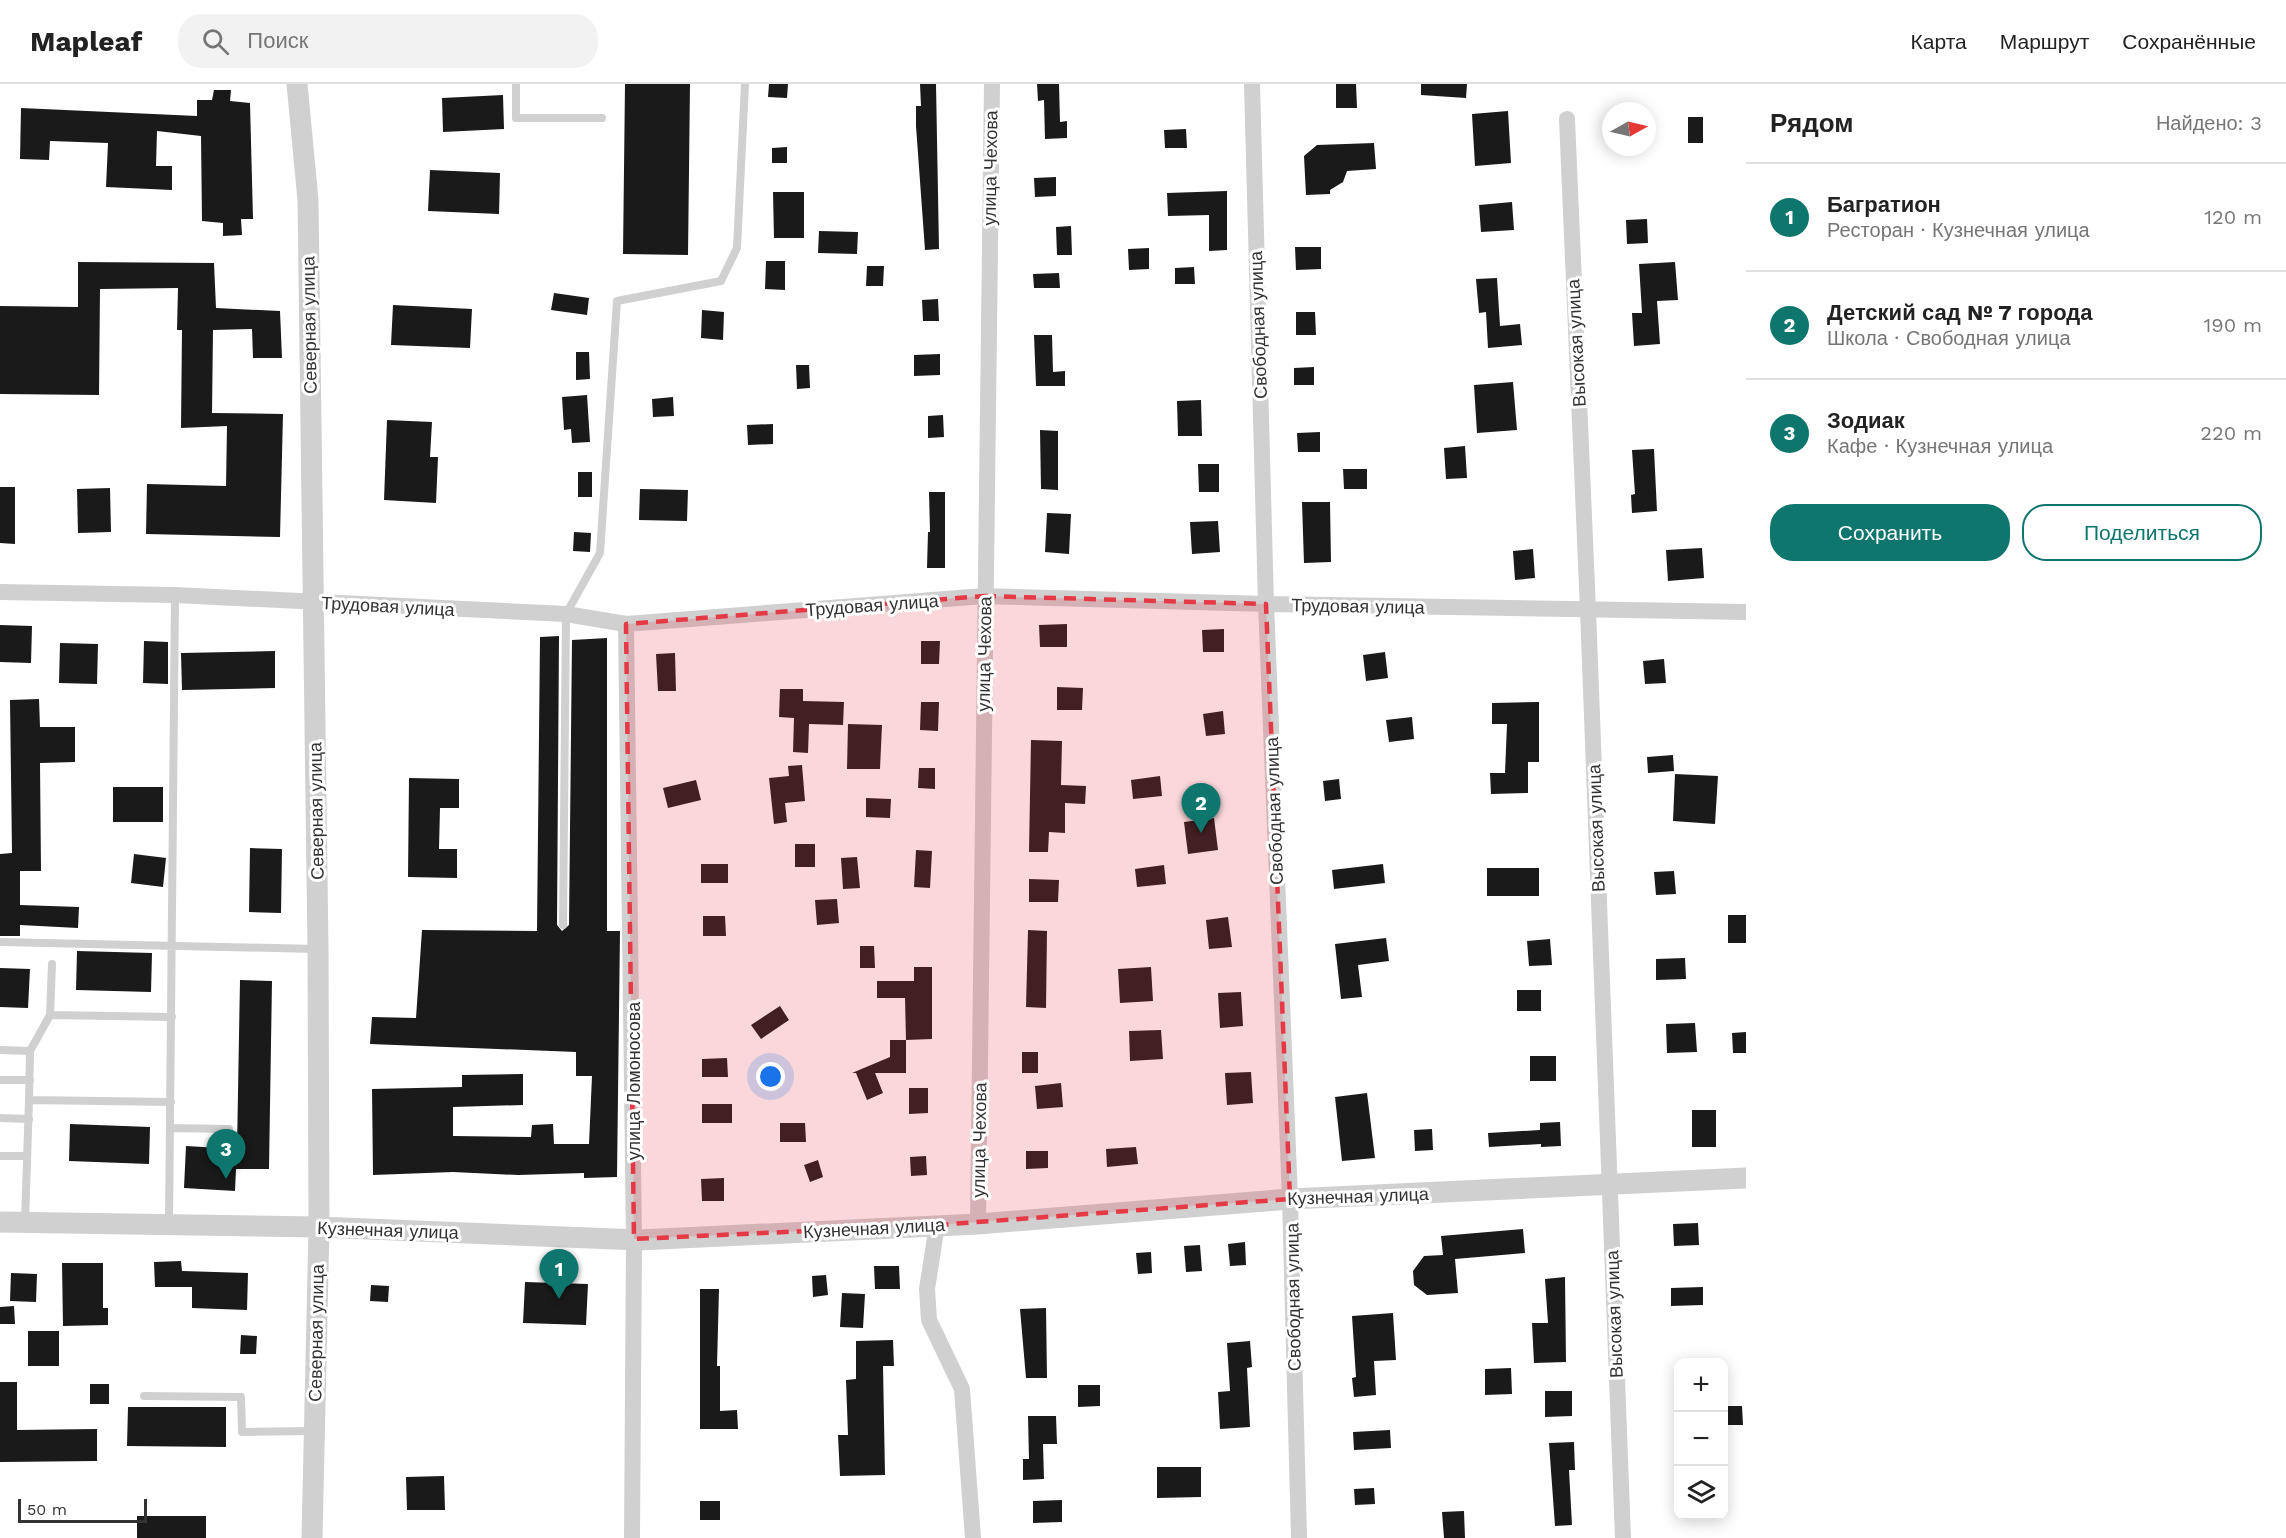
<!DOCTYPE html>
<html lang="ru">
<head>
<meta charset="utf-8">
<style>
	body { margin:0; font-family:"Work Sans",sans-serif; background:#f2f2f2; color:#222 }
	.controls { position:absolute; right:18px; bottom:18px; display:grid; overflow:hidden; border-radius:12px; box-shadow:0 3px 15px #0003 }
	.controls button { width:54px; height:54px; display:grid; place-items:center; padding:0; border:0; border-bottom:2px solid #e0e0e0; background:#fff; color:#222; font:30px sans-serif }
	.compass { position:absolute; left:1602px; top:18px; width:54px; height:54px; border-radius:50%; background:#fff; box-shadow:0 3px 15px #0003; rotate:82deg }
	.scale { position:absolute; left:18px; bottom:15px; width:129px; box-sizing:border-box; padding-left:6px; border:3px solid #333; border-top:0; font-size:16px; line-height:21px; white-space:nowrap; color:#333; -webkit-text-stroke:4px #fff; paint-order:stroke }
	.you { position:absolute; left:771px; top:993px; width:21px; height:21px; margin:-15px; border:4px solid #fff; border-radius:50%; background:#1a73e8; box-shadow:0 0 0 9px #1a73e833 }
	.badge { display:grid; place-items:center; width:39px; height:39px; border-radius:50%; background:#0f766e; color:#fff; font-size:20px; font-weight:700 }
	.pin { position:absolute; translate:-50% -50px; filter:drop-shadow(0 2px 3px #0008) }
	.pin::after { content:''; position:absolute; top:32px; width:21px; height:18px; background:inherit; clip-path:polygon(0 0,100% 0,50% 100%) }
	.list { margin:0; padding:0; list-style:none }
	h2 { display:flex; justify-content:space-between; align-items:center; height:78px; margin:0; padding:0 24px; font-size:26px }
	h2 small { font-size:20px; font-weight:400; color:#767676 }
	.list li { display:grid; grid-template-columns:39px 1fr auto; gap:18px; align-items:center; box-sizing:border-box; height:108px; padding:0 24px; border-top:2px solid #e0e0e0 }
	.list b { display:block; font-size:22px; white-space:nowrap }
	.list p { margin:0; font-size:20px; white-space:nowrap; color:#767676 }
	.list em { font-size:20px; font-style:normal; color:#767676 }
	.actions { display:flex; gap:12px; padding:18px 24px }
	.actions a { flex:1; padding:14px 0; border:2px solid #0f766e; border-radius:24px; text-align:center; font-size:21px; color:#0f766e }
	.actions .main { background:#0f766e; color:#fff }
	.icon { flex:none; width:33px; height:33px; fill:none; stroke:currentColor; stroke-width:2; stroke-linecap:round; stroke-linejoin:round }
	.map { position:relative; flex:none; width:1746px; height:1454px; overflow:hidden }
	header { display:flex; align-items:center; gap:36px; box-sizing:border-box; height:84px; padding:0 30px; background:#fff; border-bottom:2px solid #e0e0e0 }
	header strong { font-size:28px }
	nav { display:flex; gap:33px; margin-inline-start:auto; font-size:21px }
	.search { width:420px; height:54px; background:#f2f2f2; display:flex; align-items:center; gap:15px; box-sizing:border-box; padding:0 21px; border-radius:24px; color:#767676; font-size:22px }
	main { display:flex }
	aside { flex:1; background:#fff }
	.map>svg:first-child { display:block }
	.building { fill:#1a1a1a }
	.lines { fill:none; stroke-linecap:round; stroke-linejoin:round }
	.service { stroke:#d0d0d0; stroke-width:8 }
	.minor { stroke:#d0d0d0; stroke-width:16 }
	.tertiary { stroke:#d0d0d0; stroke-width:21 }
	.marked { fill:#e63946; fill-opacity:0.2; stroke:#e63946; stroke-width:4.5; stroke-dasharray:12 8; stroke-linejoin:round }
	.labels { text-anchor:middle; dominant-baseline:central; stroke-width:6; stroke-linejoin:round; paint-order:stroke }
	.street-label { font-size:18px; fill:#333; stroke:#fff }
</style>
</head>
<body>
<header>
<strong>Mapleaf</strong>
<div class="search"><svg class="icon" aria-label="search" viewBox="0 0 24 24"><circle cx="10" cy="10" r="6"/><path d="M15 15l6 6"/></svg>Поиск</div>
<nav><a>Карта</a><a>Маршрут</a><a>Сохранённые</a></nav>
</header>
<main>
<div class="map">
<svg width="1746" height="1454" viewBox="0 0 1746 1454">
	<rect width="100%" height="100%" fill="#fff"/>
	<path class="building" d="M625,0H690L688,171L623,170Z
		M769,0H788L787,14L768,13Z
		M920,0H936L939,165L925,166L916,42V22H921Z
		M1037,0H1059L1060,38L1067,37V54L1045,55L1044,16L1038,17Z
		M1336,0H1356L1357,24H1336Z
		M1421,0H1467L1466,14L1421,11Z
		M214,6H231L230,17L250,19L253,135H241L242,151L223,152V139L202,137L201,52L157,47L156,82H172V106L106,103L108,59L50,57L49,76L20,75L21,24L197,32V16H212Z
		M503,11L504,45L443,48L442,14Z
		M1508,27L1511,79L1475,82L1472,30Z
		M1688,33H1703V59H1688Z
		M1186,45L1187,64H1165L1164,46Z
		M1374,59L1376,85L1347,87L1343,98L1330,106V110L1306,111L1304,72L1317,61Z
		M787,63V79H772V64Z
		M430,86L500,89L499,130L428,127Z
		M1056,93V112L1035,113L1034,94Z
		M1227,107V166L1209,167V131L1168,132L1167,109Z
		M773,108H804V154H774Z
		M1512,118L1514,146L1481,148L1479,121Z
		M1647,135L1648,159L1627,160L1626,136Z
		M1071,142L1072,171H1057L1056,143Z
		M819,147L858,148L857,170L818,169Z
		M1295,163H1321V185L1296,186Z
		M1149,164V185L1129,186L1128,165Z
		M766,177H785V206L765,205Z
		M78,178L214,179L216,224L280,227L282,274H253L252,245L213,246L212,329L283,330L280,453L146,450L147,400L226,402L227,342L181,344L182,246H177L178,204L100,205L99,311L0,310V222L78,223Z
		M1675,178L1678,216L1657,217L1660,260L1634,262L1632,229H1642L1639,180Z
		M867,182H884L883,202H866Z
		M1194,183L1195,200H1175V184Z
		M1059,189L1060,204H1034L1033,190Z
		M1497,194L1500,242L1520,240L1522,261L1488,264L1486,228L1479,229L1476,195Z
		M554,209L589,214L587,231L551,226Z
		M938,215L939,237H923L922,216Z
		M393,221L472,225L470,264L391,261Z
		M702,226L724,228L723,256L701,254Z
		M1296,228H1315L1316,251H1296Z
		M1034,251H1052L1053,288L1065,287V302H1036Z
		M576,268H589L590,295L576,296Z
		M940,270V291L914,292V271Z
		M796,281H809L810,304L797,305Z
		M1314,283V301H1294V284Z
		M1513,298L1517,346L1477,349L1474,301Z
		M587,311L590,358L572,359L571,345L564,346L562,313Z
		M673,313L674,332L653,333L652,315Z
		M1201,316L1202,352H1178L1177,317Z
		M943,331L944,353L928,354V332Z
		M387,336L432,338L430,373H438L436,419L384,416Z
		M773,340V360L748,361L747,341Z
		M1040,346L1058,347V406L1041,405Z
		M1320,348V368H1298L1297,349Z
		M1465,362L1467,394L1446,395L1444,364Z
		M1654,365L1657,427L1632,429L1631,411L1635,410L1632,366Z
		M1198,380H1219V408H1199Z
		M1343,385H1367V405H1344Z
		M578,388H592V413H578Z
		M0,403H15V460L0,459Z
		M110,404L111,448L78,449L77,405Z
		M640,405L688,406L687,437L639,436Z
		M929,408H945V484H927L928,448H930Z
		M1302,418H1330L1331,478L1304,479Z
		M1047,429L1071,430L1069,470L1045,468Z
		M1218,437L1220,468L1192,470L1190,438Z
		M574,448L591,449L590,468L573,467Z
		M1702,464L1704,494L1668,497L1666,466Z
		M1533,465L1535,494L1515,496L1513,467Z
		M1067,540V563H1040L1039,541Z
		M0,541L32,542L31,579L0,578Z
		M1224,545V568H1203L1202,546Z
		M559,552L557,841L562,847L569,841L572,556L607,554V847H620L617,1093L584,1094V1089L518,1091L453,1088L373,1091L372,1005L462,1003V991L523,990V1021L453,1023V1052L531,1053L532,1041L553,1040L554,1060H589L592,992H576V968L370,960L372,933L416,934L422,846L537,847L540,553Z
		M144,557L168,558V600L143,599Z
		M921,557H940L939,580H921Z
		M60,559L98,560L97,600L59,599Z
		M275,567V604L182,606L181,569Z
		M1385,568L1388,594L1366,597L1363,571Z
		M675,569L676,607H658L656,570Z
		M1664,575L1666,599L1645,600L1643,577Z
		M1057,603L1083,604L1082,626H1057Z
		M780,605H803V617L844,618L843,641L809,640L808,669L793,668L794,634L779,633Z
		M39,615L40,643H75V678L40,679L41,787H20V821L79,823L78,844L20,841V852H0V770L12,769L10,616Z
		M921,618H939L938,647L920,646Z
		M1539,618V678H1528V709L1491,710L1490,689H1505L1507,640H1492V619Z
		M1223,627L1225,650L1206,652L1203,630Z
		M1412,633L1414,655L1389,658L1386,636Z
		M848,640L882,641L880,685H847Z
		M1031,656L1062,657L1061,701L1086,702L1085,720L1065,719V749L1049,748L1048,768H1029Z
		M1673,671L1674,687L1648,689L1647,673Z
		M802,681L805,717L785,719L787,738L774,740L769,694L789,692L788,682Z
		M919,684H935V705L918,704Z
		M1675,690L1718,692L1715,740L1673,737Z
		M1160,692L1162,712L1133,715L1131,696Z
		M409,694L459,695V724H440L439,765H457V794L408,793Z
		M1339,695L1341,715L1325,717L1323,697Z
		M696,696L701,716L668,724L663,704Z
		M113,703H163V738H113Z
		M866,714L891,715L890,734L866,733Z
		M1214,734L1218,766L1188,770L1184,738Z
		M795,760H815V783H795Z
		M250,764L282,765L281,829L249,828Z
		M916,766L932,767L930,804L914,803Z
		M134,770L166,774L163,803L131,799Z
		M857,773L860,804L843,805L841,774Z
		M701,780H728V799H701Z
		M1383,780L1385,799L1334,805L1332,786Z
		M1164,781L1166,800L1137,803L1135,785Z
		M1487,784H1539V812H1487Z
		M1674,787L1676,810L1656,811L1654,788Z
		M1029,795L1059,796L1058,818H1029Z
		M837,815L839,839L817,841L815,816Z
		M1728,831H1746V859H1728Z
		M703,832H725L726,852H703Z
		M1228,833L1232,863L1209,865L1206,836Z
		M1028,846L1047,847L1046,924L1026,923Z
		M1386,854L1389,877L1358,881L1362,913L1341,915L1335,860Z
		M1550,855L1552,881L1529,882L1527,857Z
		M860,862H874L875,884H860Z
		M77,867L152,869L151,908L76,906Z
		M1685,874L1686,895L1656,896V875Z
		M914,883H932V955L906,956L905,914H877V897H914Z
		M1151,883L1153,917L1120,919L1118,885Z
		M0,884L30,885L28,924L0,923Z
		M240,896L272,897L269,1085H236L235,1107L184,1104L186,1062L237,1065Z
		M1517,906H1541V927H1517Z
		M1241,908L1243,942L1220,944L1218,909Z
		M780,922L789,936L761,955L751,941Z
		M1695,939L1697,968L1667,969L1666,940Z
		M1161,946L1163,975L1130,977L1129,947Z
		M1746,948V969H1733L1732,949Z
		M890,956H906V989H875L883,1009L867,1016L856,989H852L890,973Z
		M1022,968H1038V989H1022Z
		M1530,972H1556V997H1530Z
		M727,974L728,993H702V975Z
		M1251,988L1253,1019L1227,1021L1225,989Z
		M1061,999L1063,1023L1037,1025L1035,1002Z
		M909,1004H928V1029L909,1030Z
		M1367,1009L1375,1074L1342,1077L1335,1013Z
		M702,1020H732V1039H702Z
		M1692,1026H1716V1063H1692Z
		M1560,1038L1561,1062L1541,1063V1060L1489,1063L1488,1049L1540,1046V1039Z
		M780,1039H805L806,1058H780Z
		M70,1040L150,1043L149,1080L69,1077Z
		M1432,1045L1433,1066L1415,1067L1414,1046Z
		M1136,1063L1138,1080L1107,1083L1106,1065Z
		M1026,1067H1048V1084L1026,1085Z
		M926,1072L927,1091L911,1092L910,1073Z
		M818,1076L823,1093L810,1098L804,1081Z
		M724,1094V1117H702L701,1095Z
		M1698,1139L1699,1161L1674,1162L1673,1140Z
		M1523,1145L1525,1169L1455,1175L1458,1209L1427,1211L1414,1201L1413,1187L1424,1172L1443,1171L1441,1152Z
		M1245,1158L1246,1181L1230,1182L1228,1160Z
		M1200,1161L1202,1187L1186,1188L1184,1162Z
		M1151,1168L1152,1189L1138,1190L1136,1169Z
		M181,1177L182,1187L248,1189L247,1226L192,1224V1203H155L154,1178Z
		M62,1179H103V1224H108V1241L63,1242Z
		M874,1182H899L900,1205H875Z
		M11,1189L37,1190L36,1218L10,1217Z
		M826,1191L828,1211L813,1213L812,1192Z
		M1565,1193L1566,1278L1534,1279L1532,1239H1548L1545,1195Z
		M525,1198L588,1200L586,1241L523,1239Z
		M371,1201L389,1202L388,1218L370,1217Z
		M1703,1203V1221L1671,1222V1204Z
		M700,1205H719L717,1282H720V1327L737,1326L738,1345H700Z
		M842,1209L865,1210L863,1244L840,1243Z
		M14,1222L15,1240H0V1223Z
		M1046,1224L1047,1294H1026L1020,1225Z
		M1393,1229L1396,1276L1374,1277L1376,1311L1354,1313L1352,1294L1356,1293L1352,1232Z
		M28,1247H59V1282H28Z
		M241,1251L257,1252L256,1270H240Z
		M893,1256L894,1282H883L885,1391L840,1392L838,1351H848L846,1296L856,1295V1257Z
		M1250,1257L1252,1283L1247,1284L1250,1343L1220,1345L1218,1308L1230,1307L1227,1259Z
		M1511,1284L1512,1310L1485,1311V1285Z
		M0,1298H17V1346L97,1345V1377L0,1378Z
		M90,1300H109V1320H90Z
		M1078,1301H1100V1322L1078,1323Z
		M1545,1307H1572V1332L1545,1333Z
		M1724,1322H1742L1743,1341H1724Z
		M128,1323H226V1363L127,1362Z
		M1028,1332H1056L1057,1360H1043L1044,1395L1023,1396V1375H1029Z
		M1390,1346L1391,1364L1354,1366L1353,1348Z
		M1574,1358L1575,1386H1569L1572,1441L1555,1442L1549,1359Z
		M1157,1383H1201V1413L1157,1414Z
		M444,1392L445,1426H407L406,1393Z
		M1374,1404L1375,1420L1355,1421L1354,1405Z
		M1062,1416V1438L1033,1439V1417Z
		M700,1417H720V1436H700Z
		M1464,1427L1465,1454H1444L1442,1428Z
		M137,1432H206V1454H137Z"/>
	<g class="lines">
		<path class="service" d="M516,0V34H602
			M563,841L566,530L600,469L617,217L721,197L737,164L745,0
			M0,858L317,865
			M50,931L52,880
			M0,966L30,967
			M0,996H30
			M29,1016L30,967L50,931L172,933
			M0,1034L29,1035
			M170,1044L229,1045
			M0,1072H27
			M25,1138L29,1016L171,1018
			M169,1140L175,511
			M144,1312L241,1313L242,1348L314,1347"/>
		<path class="minor" d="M1252,0L1266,520L1290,1115L1299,1454
			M1567,35L1588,526L1623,1454
			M0,508L175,511L566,530L626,540L984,512L1266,520L1746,528
			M626,540L634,1155L632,1454
			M978,1140L992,0
			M937,1141L927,1205L929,1236L962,1305L973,1454"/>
		<path class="tertiary" d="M297,0L308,116L318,865L319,1143L312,1454
			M0,1138L319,1143L639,1156L978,1140L1290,1115L1746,1094"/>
	</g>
	<path class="marked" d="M984,512L1266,520L1290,1115L937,1141L634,1155L626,540Z"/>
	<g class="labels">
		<g class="street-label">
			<text transform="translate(990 84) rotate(-89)">улица Чехова</text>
			<text transform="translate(309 241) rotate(-91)">Северная улица</text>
			<text transform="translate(1258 241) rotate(-92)">Свободная улица</text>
			<text transform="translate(1576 259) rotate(-93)">Высокая улица</text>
			<text transform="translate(872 521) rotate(-4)">Трудовая улица</text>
			<text transform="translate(388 522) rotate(3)">Трудовая улица</text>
			<text transform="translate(1358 522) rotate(1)">Трудовая улица</text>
			<text transform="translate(984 570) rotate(-89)">улица Чехова</text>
			<text transform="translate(316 727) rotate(-91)">Северная улица</text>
			<text transform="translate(1274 727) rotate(-92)">Свободная улица</text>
			<text transform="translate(1596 744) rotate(-92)">Высокая улица</text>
			<text transform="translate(633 997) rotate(-90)">улица Ломоносова</text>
			<text transform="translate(979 1056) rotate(-89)">улица Чехова</text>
			<text transform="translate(1358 1112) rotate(-2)">Кузнечная улица</text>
			<text transform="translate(874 1144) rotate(-3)">Кузнечная улица</text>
			<text transform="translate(388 1146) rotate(2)">Кузнечная улица</text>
			<text transform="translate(1293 1213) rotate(-91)">Свободная улица</text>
			<text transform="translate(1614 1230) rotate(-92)">Высокая улица</text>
			<text transform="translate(316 1249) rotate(-89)">Северная улица</text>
		</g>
	</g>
</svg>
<div class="controls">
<button>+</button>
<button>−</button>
<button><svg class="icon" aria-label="layers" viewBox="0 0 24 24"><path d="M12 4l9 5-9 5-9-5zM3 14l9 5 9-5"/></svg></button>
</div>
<svg class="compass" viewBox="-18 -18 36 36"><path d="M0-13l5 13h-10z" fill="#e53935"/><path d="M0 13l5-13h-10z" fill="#767676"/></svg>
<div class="scale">50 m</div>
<div class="you"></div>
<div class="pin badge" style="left:559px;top:1215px">1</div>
<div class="pin badge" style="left:1201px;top:749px">2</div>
<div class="pin badge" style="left:226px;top:1095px">3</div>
</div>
<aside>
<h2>Рядом<small>Найдено: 3</small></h2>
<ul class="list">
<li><span class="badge">1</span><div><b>Багратион</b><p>Ресторан · Кузнечная улица</p></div><em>120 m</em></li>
<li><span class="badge">2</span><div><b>Детский сад № 7 города</b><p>Школа · Свободная улица</p></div><em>190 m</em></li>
<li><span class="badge">3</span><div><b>Зодиак</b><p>Кафе · Кузнечная улица</p></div><em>220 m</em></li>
</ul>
<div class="actions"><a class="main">Сохранить</a><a>Поделиться</a></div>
</aside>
</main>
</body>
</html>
